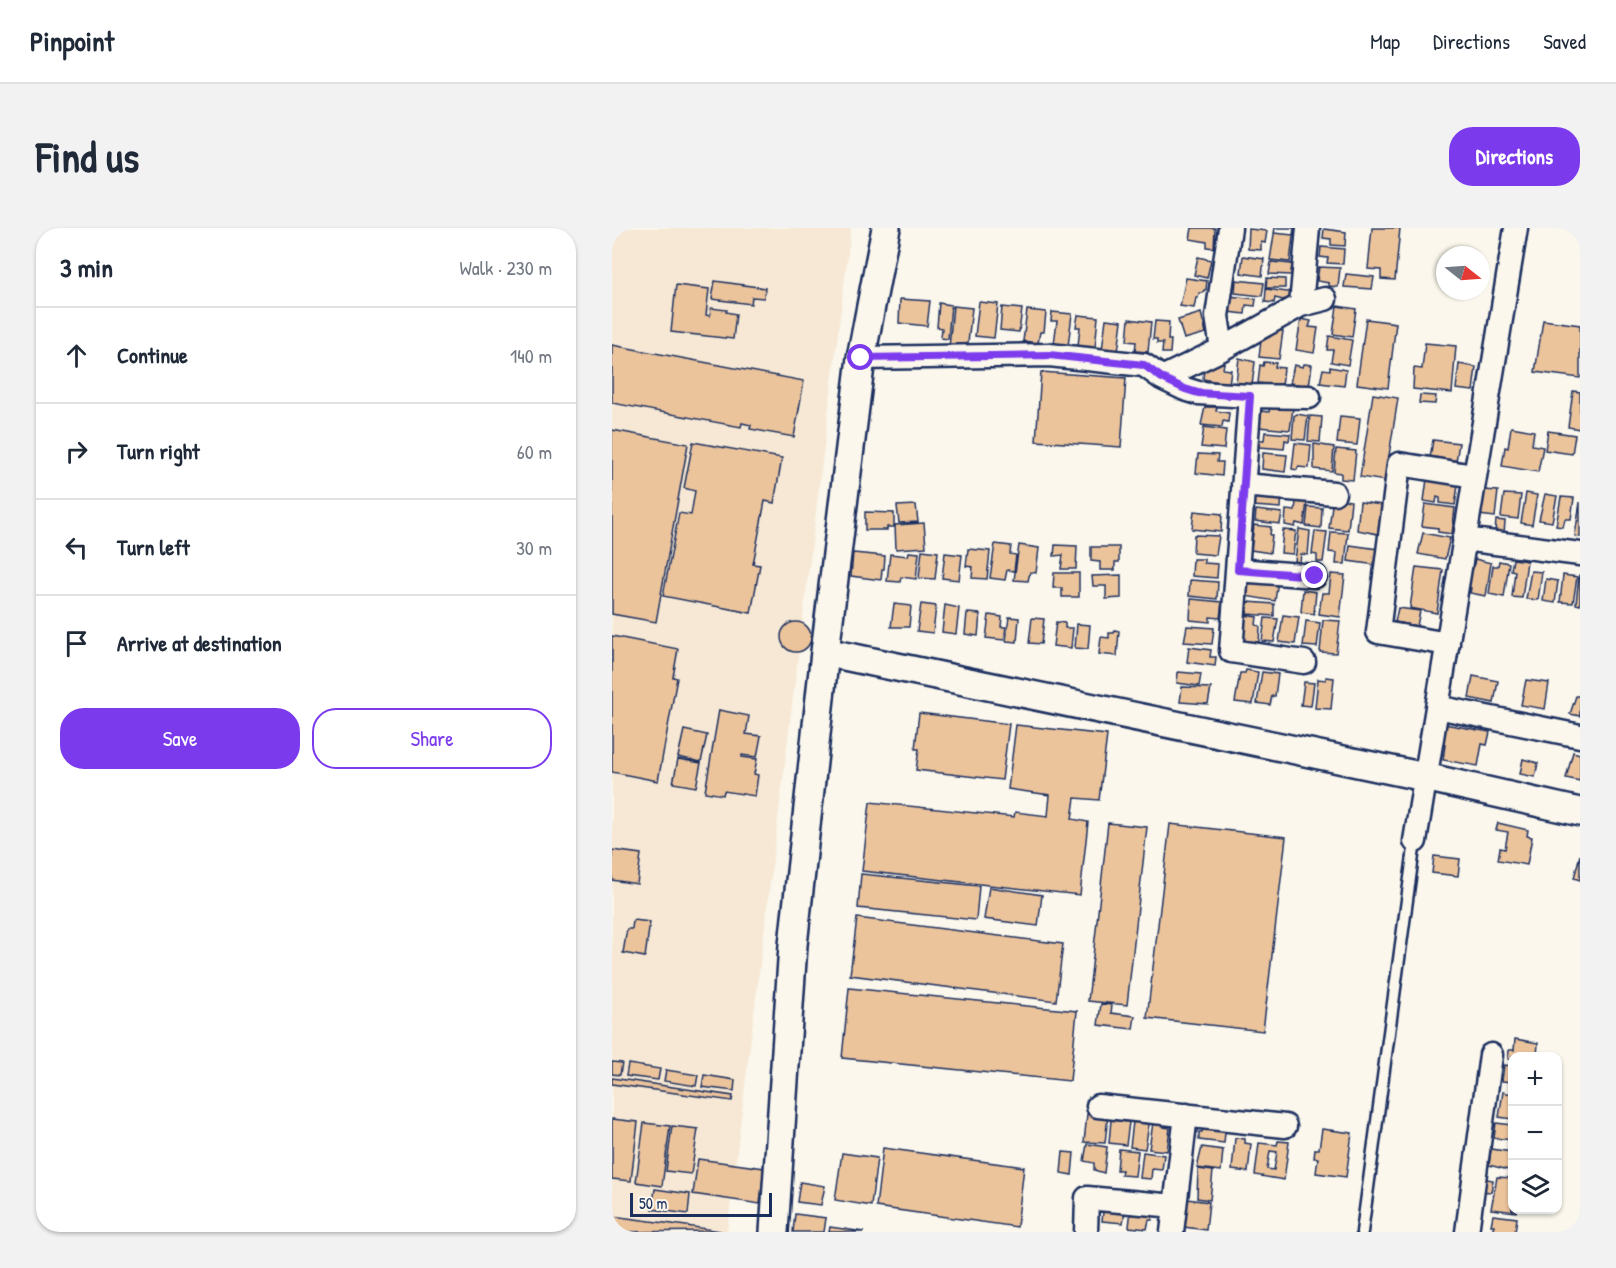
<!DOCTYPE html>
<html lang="en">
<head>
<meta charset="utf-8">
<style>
	body { margin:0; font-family:"Patrick Hand",sans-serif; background:#f2f2f3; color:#1f2937 }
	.controls { position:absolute; right:18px; bottom:18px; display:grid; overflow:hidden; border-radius:12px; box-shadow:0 2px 4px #0004 }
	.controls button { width:54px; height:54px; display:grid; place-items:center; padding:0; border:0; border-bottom:2px solid #e0e1e3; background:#fff; color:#1f2937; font:30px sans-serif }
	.compass { position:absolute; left:824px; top:18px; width:54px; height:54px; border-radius:50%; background:#fff; box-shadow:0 2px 4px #0004; rotate:107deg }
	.scale { position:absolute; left:18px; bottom:15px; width:142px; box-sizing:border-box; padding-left:6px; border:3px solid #1b2f5e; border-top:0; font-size:16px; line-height:21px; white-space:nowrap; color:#1b2f5e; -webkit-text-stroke:4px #fbf7ec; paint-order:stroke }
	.stop { position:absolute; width:18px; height:18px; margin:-14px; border:4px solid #7c3aed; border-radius:50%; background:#fff }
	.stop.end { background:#7c3aed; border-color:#fff; box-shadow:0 2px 6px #0008 }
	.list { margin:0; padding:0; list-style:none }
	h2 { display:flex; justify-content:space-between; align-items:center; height:78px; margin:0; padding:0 24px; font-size:26px }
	h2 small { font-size:20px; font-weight:400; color:#747a83 }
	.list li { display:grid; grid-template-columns:39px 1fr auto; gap:18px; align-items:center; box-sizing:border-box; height:96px; padding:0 24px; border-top:2px solid #e0e1e3 }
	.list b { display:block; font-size:22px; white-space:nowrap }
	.list em { font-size:20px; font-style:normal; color:#747a83 }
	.actions { display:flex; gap:12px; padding:18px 24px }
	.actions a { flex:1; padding:14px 0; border:2px solid #7c3aed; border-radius:24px; text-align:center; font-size:21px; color:#7c3aed }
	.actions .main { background:#7c3aed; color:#fff }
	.icon { flex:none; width:33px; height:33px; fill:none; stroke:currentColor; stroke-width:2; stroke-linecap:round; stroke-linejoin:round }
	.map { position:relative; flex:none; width:968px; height:1004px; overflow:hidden; border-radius:24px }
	header { display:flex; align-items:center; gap:36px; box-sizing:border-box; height:84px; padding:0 30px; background:#fff; border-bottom:2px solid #e0e1e3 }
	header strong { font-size:28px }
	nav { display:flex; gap:33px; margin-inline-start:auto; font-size:21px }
	.intro { display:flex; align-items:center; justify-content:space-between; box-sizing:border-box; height:144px; padding:0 36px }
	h1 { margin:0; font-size:42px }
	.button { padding:15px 27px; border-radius:24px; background:#7c3aed; color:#fff; font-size:21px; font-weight:700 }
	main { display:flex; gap:36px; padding:0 36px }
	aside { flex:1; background:#fff; border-radius:24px; box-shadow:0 2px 4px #0004 }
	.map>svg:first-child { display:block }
	.built { fill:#f6e8d4 }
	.building { fill:#ecc49c; stroke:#1b2f5e; stroke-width:1.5; fill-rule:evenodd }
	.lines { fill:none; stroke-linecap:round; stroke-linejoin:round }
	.service-casing { stroke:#1b2f5e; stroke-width:15 }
	.minor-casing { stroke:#1b2f5e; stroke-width:27 }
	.tertiary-casing { stroke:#1b2f5e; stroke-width:32 }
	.service { stroke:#fbf7ec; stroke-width:10 }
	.minor { stroke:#fbf7ec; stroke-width:22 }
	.tertiary { stroke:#fbf7ec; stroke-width:27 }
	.route { stroke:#7c3aed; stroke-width:8 }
</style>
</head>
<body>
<header>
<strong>Pinpoint</strong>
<nav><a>Map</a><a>Directions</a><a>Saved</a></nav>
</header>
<div class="intro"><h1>Find us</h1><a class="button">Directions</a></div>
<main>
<aside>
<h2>3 min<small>Walk · 230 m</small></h2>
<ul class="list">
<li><svg class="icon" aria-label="ahead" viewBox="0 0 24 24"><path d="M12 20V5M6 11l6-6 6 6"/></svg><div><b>Continue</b></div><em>140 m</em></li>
<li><svg class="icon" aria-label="right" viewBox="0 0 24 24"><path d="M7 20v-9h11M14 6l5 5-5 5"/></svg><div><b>Turn right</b></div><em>60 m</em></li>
<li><svg class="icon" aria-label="left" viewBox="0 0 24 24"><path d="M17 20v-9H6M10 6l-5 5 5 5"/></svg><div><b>Turn left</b></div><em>30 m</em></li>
<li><svg class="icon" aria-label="arrive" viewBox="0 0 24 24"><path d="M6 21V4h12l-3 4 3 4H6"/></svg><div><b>Arrive at destination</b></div></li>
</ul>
<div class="actions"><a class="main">Save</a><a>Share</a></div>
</aside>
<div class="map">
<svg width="968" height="1004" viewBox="0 0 968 1004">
	<rect width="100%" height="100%" fill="#fbf7ec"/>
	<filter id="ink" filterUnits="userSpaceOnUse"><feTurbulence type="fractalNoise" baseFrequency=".0167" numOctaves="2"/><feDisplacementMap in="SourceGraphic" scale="12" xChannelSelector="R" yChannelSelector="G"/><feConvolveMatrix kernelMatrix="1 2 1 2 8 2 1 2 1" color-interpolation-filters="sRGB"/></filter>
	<g filter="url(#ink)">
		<path class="built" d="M0,0H239L115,1004H0Z"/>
		<path class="building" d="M580,0H603L602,20L595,19V14L578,11Z
			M663,0H682L678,34L658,32Z
			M663,0H682L681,7L662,5Z
			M760,0H788L783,52L769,51V42L756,41Z
			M637,1L655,3L653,15L649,14V22L636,21Z
			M712,1L734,4L733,18L719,17V11L711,10Z
			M709,19L732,21L731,36L715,35L716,30L708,29Z
			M631,28L652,31L650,48L629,45Z
			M586,29L599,32L595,50L582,47Z
			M659,34L680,36L679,47L657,46Z
			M707,39L728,40L726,59L717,58V55L705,53Z
			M734,46L762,49L760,61L732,59Z
			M574,50L595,53L594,62H592L591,65H587L586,70H584L582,80L568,78Z
			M655,50L673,51V60H654Z
			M624,52L652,55L650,68L623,65Z
			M103,53L153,60L152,70L140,69L139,76L100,71Z
			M64,57L97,61L94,87L98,88L99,80L115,82L114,84L124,86L121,111L59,104Z
			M654,61L675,64L682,61L684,67L671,72L663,70L662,75L653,74Z
			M617,68L644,71L643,78L634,77L633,86L616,84Z
			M288,71L318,73L315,98L287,95Z
			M367,74L386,76L382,110L363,108Z
			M327,75L339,77L336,111L329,110L330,100L325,99Z
			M341,78L360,80L355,123L337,120Z
			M725,78L744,81L740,109L721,106Z
			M390,79L410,81L407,104L388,102Z
			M415,82L434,84L432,104H428L426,115L411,113Z
			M440,84L460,86L456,118L442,116L445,93H439Z
			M589,85L594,105L572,111L566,92Z
			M466,87L486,89L483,120L466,118L468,99H464Z
			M494,91L510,93L506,124L490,122Z
			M517,91L539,94L536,124L523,123L524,114L515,113Z
			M689,91L699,93L697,99L706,100L702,125L684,122Z
			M754,91L784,95L776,160L745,156Z
			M931,92L968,97V150L923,144Z
			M543,93L557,94L556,112H559L558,125H550L551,115H545V111H541Z
			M659,100L671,103L667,131L647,129L650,105Z
			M717,108L740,112L736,137L719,134L721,122H715Z
			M813,115L844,118L840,165L801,161L802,140L810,141Z
			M0,117L192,153L182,209L138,201L139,197L130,195L129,199L0,175Z
			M627,130L643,134L640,157L624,155Z
			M600,134L612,135L611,141L619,142L617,156L591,151L592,140L600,141Z
			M652,134L664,135L663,139L672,140L670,158L646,155L648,137L651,138Z
			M692,136L700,137L697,158L678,155L682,137L691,139Z
			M847,136L864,139L861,163L844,161Z
			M718,139L734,142L732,158L708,155L711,141L718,142Z
			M429,144L514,150L509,219L424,213Z
			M961,163L968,164V201L956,199Z
			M761,166L786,170L773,253L748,249Z
			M808,167L824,168L823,176L807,175Z
			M658,178L681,180L678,202L647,199L649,183L657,184Z
			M593,179H605L604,183L617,185L616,194L611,193L610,199L589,197Z
			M685,186L696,188L693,212L680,211L682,188Z
			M698,188L710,189L708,214L696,213Z
			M728,188L748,190L745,217L725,215Z
			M592,199L614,202L612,221L589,219Z
			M899,199L922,203L920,217L931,219L926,244L890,238L893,219L896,220Z
			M0,202L76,216L44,394L0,386Z
			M936,203L963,207L960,226L933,222Z
			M653,204L678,206L677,213L673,212L672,221L647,219V212H652Z
			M821,212L847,215L844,234L818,230Z
			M81,214L170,230L162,275L153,273L141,336L148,337L139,385L51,368L67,285L79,287L83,263L72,260Z
			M683,215L699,217L697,240L686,239L685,242L680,241Z
			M702,216L722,219L720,243L702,241Z
			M724,221L744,223L741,252L729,251V245L722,244Z
			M651,225L675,227L673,244L650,241Z
			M586,226L606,227L605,234H611L610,248L584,245Z
			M815,251L846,257L843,277L828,275V270L825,269L824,275L812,273Z
			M871,262L886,263L883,289L867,287Z
			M670,263L669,280L641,278L642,265Z
			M914,265L925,267L920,297L909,295Z
			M892,266L909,267L906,291L889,289Z
			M933,266L945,268L940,294L927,292Z
			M949,269L962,270L959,291H953L951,299L944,298Z
			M721,270L739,273L736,302L717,300Z
			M684,274H695L692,297L684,295L683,299L673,297L674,282L683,283Z
			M748,274L770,277L766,306L745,302Z
			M968,274V309L963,308Z
			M813,276L843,280L840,306L826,304V300L810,298Z
			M304,277L306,294L287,295L285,278Z
			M696,279L710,280L709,300L694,298Z
			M644,282L670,285L668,296L643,293Z
			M582,283L610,286L609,304L580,301Z
			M253,284L282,285V299H275V302H253Z
			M884,292L893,293L892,306L883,305Z
			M312,295L314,319L284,321L283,297Z
			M642,297L659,299L658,307H660L658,325L639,322Z
			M687,301L698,303L696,327L689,326L688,334L683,333Z
			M671,302L684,303L681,326L669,325Z
			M703,303L715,304L711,334H705V327L700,326Z
			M719,304L736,305L733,336H724L725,325L717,324Z
			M811,305L838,310L833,331L806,326Z
			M582,307L607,308L604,327L581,325Z
			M383,316L399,318L398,326L404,327L402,343L395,342L393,352L378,350Z
			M407,317L427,320L424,345L418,344L416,353L402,352Z
			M443,317L465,318L464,341H449L451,327L442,328Z
			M738,317L766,321L764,337L736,333Z
			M479,319H507V334H503V342H488V334L479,333Z
			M356,321L378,323L375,351L360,350L361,339L354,338Z
			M310,322L326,324L323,351L307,350Z
			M297,324L307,325L304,351L289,349L288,354L275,353L278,326L296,328Z
			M241,325L273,328L272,341H270L269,352L239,348Z
			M333,325L350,327L347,352L330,350Z
			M581,331H592V335L606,336L605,350L580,348Z
			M863,331L879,335L874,368L858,365L859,360L856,359L858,339L861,340Z
			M901,331L915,333L910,370L900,369L903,343L899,342Z
			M887,333L897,335L892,369L877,366L881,338H886Z
			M804,339L831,342L825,385L798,380Z
			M919,343L930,344L926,372L914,371Z
			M442,345H467V369H450V360H441Z
			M719,346L733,347L728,389L707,386L710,365H717Z
			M509,347V370L494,371V358H481L480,348Z
			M951,347L965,349L961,375L948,374Z
			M967,347H968V377L964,376Z
			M636,348L666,352L663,373L633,368Z
			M934,351L946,353L943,375L931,373Z
			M578,352L606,354L605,371L577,368Z
			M691,362L704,364L702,386L689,384Z
			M579,371L610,374L608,390L598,389V394L578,392Z
			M636,374L662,376V388L635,386Z
			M282,376L299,378L297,399H279Z
			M309,376L324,378L321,405L305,403Z
			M333,377L347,380L344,406L330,404Z
			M786,380L808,383L805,398L783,394Z
			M355,385L368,386L366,408L353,406Z
			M377,387L390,389L389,399H394L392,412L374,410Z
			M632,387L645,389L644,397L648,398L647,414L629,412Z
			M671,387L687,389L683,416L667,414Z
			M397,389L407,390L405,414L394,413Z
			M420,390L432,391L429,416L417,415Z
			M653,390L666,391L662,414L650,413Z
			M711,392L728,393L724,425L708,424Z
			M694,393L708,395L705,419L691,418Z
			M169 409a15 15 0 1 1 30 0a15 15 0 1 1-30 0Z
			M444,394L453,395V400H461L459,420L441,418Z
			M465,396L478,397L476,421L463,420Z
			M575,398L602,400L600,416L572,414Z
			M503,402L507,403L505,428L487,426L489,409L497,410V405H502Z
			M0,408L66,421L61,449L65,450L46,553L0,544Z
			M577,419L599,422L598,429H604L603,438L575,434Z
			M634,442L646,444L641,476L623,474L628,445H633Z
			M566,444L589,446L587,458L565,455Z
			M650,444L666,446L663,468H660L658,477L645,475Z
			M861,448L886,453L882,475L857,470Z
			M714,449L722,450L719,481L703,480L706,451L714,452Z
			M914,452L937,455L933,481L909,477Z
			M692,454L702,455L699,478L689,477Z
			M570,459L599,460L596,476L568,474Z
			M964,468H968V488L958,486Z
			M107,482L137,488L134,506L149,508L145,529L130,527V529L145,531L142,546L146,547L143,568L112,563L111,567L93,564Z
			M307,485L397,496L390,552L304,542L307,521H303Z
			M832,496L878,504L875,517L870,516L866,538L831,532L833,517H829Z
			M404,497L495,507L487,572L463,570L460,591L476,594L468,667L250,643L258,574L402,589L403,584L436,588L438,567L396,561Z
			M72,502L95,507L89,534L66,529Z
			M961,524L968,526V553L954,550Z
			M66,531L89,535L84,559L61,555Z
			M911,531L926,535L923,549L908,546Z
			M496,595L535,599L515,777L476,773Z
			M886,595L916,602L915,608L920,609L915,637L886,632L888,620L893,621L896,604L884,602Z
			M558,596L674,609L651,803L535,790Z
			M0,622L29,626L25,656L0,652Z
			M968,627V652L962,650Z
			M822,628L848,631L846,648L820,645Z
			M249,646L367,658L364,692L246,680Z
			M377,659L430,667L426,698L372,691Z
			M245,690L451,716L444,773L238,747Z
			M21,692L38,694L33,729L11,725L15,701H20Z
			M237,760L465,783L458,853L230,830Z
			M489,776L500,777L499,785L523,788L521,801L486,797Z
			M903,811L926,815L925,828H900V832L896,831L897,822H902Z
			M0,834L10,835L8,847L0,846Z
			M16,836L48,841L46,852L14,848Z
			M892,837L900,838V854L890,853Z
			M54,842L86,847L84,858L52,853Z
			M92,847L123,852L122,863L90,859Z
			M0,850L121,868L120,873L0,856Z
			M891,864L900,866V891L887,889Z
			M475,886L496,887L493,915L472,914Z
			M0,891L26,894L19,953L0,951Z
			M499,892L517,894L514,917L497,915Z
			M521,894L537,896L533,921L518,919Z
			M614,894L612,915L587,912V904H590L591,899Z
			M32,895L58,898L50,958L24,954Z
			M541,895L552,896V899L558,900L555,923L537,921Z
			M884,895L900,897V912L882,910Z
			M60,898L86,901L79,946L54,943Z
			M710,901L740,905L734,949L704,945L706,930H702L703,921H707Z
			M623,910L633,911V915L639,916L636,944L620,942Z
			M666,913L677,914L672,952L643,947L647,915L665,917ZM658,923L665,924L662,942L655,941Z
			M475,916L495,919L492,945L482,942V935L472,933Z
			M590,919L611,922L609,943L585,940Z
			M271,920L412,939L405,999L264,979Z
			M507,921L526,923L523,948L509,947L510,942H505Z
			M879,921L900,924V943L877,937Z
			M451,924L462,925L460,947L449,945Z
			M531,924L552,927L550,942L540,941L539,951L528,950Z
			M230,925L265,930L259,978L223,972Z
			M86,931L152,940L148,976L81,966Z
			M586,941L601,943L598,972L585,970Z
			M885,949L900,950V982H905L904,984L879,981Z
			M869,950L881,952L879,964L867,963Z
			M188,954L213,958L209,977L185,974Z
			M43,961L78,966L76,986L40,981Z
			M575,971L597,974L594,1002L572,999Z
			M492,975L514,977L511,995L490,993Z
			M519,981L541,984L540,992H537L535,1001L517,999Z
			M183,986L214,990L212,1004H181Z
			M881,987L905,990L903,1004H877V1002L880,1003L882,997H879Z
			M0,988L53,995L109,1003L0,1004Z
			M218,999L252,1004H217Z"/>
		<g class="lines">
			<defs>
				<path id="service" d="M750,1004L803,613"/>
				<path id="minor" d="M689,77L696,0
					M610,121L605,88L618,0
					M249,130L437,127L532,137L550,150L573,161L586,165L638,168L697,169
					M550,150L610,121L689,77L713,71
					M638,168L619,423L692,434
					M631,257L722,265
					M852,311L968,326
					M625,342L703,348
					M836,416L766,404L787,236L862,248
					M825,479L968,508
					M803,613L904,0
					M486,878L673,898
					M474,1004L475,970L563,978
					M560,1004L574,887
					M855,1004L879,827"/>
				<path id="tertiary" d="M213,424L813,549L968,584
					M162,1004L181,717L213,424L249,130L274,0"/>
			</defs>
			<use href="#service" class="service-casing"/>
			<use href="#minor" class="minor-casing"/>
			<use href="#tertiary" class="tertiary-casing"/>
			<use href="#service" class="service"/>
			<use href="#minor" class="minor"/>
			<use href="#tertiary" class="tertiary"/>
		</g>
	</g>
	<g class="lines" filter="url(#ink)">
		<path class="route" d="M249,130L437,127L532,137L550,150L573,161L586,165L638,168L626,342L703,348"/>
	</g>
</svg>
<div class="controls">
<button>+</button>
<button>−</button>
<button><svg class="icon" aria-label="layers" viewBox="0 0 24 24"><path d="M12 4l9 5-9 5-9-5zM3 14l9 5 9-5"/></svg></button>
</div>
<svg class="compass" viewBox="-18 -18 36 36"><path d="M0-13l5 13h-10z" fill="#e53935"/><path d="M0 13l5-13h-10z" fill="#747a83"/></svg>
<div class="scale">50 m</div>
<div class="stop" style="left:249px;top:130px"></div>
<div class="stop end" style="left:703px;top:348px"></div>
</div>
</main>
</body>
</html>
